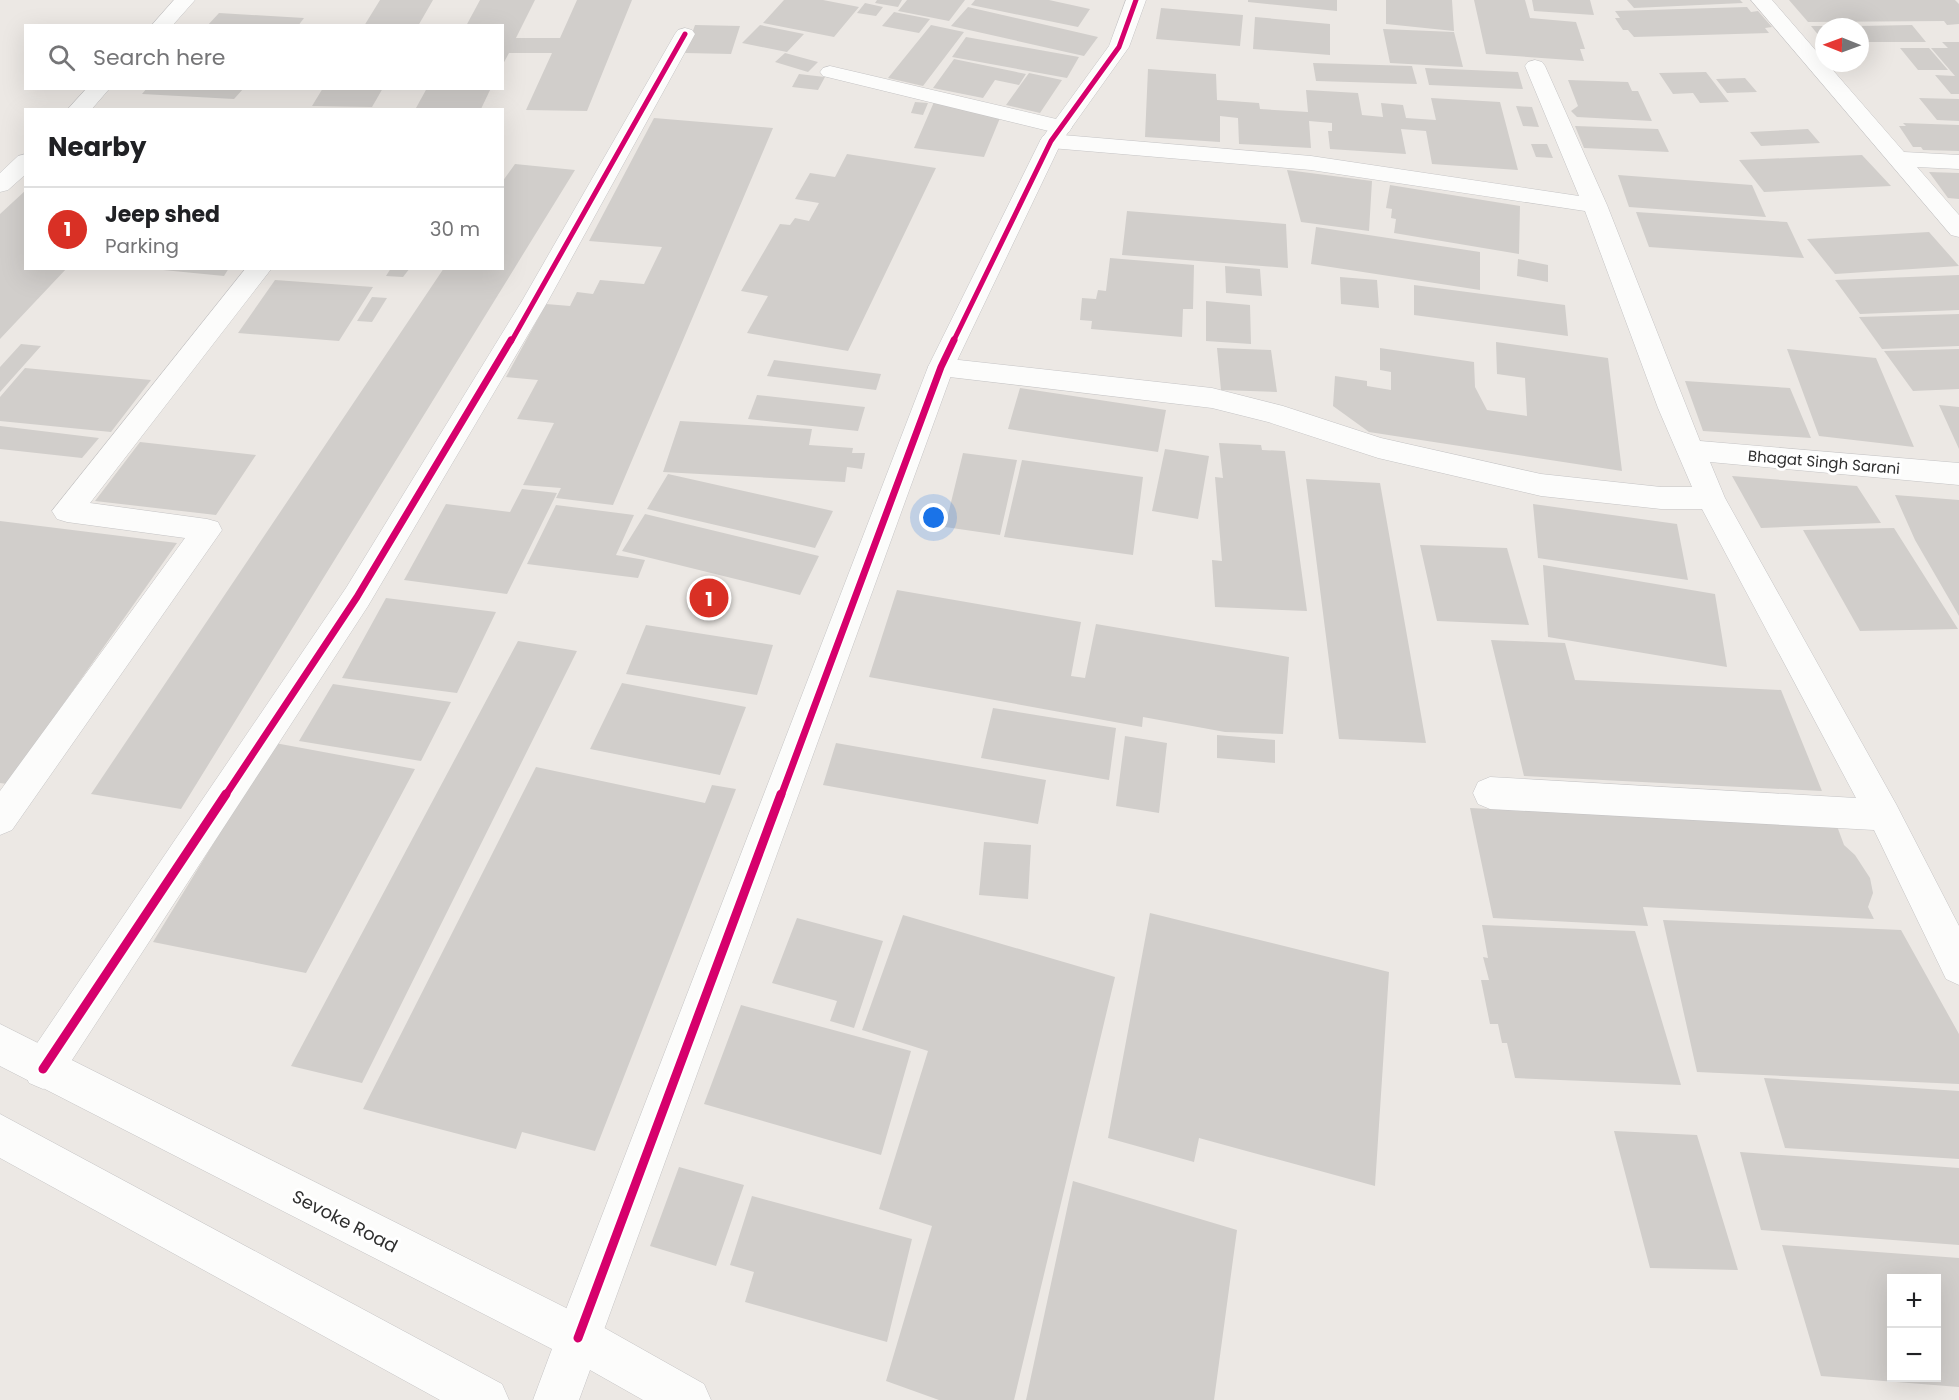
<!DOCTYPE html>
<html lang="en">
<head>
<meta charset="utf-8">
<style>
	body { margin:0; font-family:Poppins,sans-serif; background:#f6f6f6; color:#202124 }
	.controls { position:absolute; right:18px; bottom:18px; display:grid; overflow:hidden; border-radius:0px; box-shadow:0 6px 24px #0002 }
	.controls button { width:54px; height:54px; display:grid; place-items:center; padding:0; border:0; border-bottom:2px solid #e0e0e0; background:#fff; color:#202124; font:30px sans-serif }
	.compass { position:absolute; left:1815px; top:18px; width:54px; height:54px; border-radius:50%; background:#fff; box-shadow:0 6px 24px #0002; rotate:271deg }
	.you { position:absolute; left:934px; top:518px; width:21px; height:21px; margin:-15px; border:4px solid #fff; border-radius:50%; background:#1a73e8; box-shadow:0 0 0 9px #1a73e833 }
	.badge { display:grid; place-items:center; width:39px; height:39px; border-radius:50%; background:#d93025; color:#fff; font-size:20px; font-weight:700 }
	.pin { position:absolute; translate:-50% -50%; border:3px solid #fff; box-shadow:0 2px 6px #0006 }
	.list { margin:0; padding:0; list-style:none }
	h2 { display:flex; justify-content:space-between; align-items:center; height:78px; margin:0; padding:0 24px; font-size:26px }
	h2 small { font-size:20px; font-weight:400; color:#757577 }
	.list li { display:grid; grid-template-columns:39px 1fr auto; gap:18px; align-items:center; box-sizing:border-box; height:84px; padding:0 24px; border-top:2px solid #e0e0e0 }
	.list b { display:block; font-size:22px; white-space:nowrap }
	.list p { margin:0; font-size:20px; white-space:nowrap; color:#757577 }
	.list em { font-size:20px; font-style:normal; color:#757577 }
	.icon { flex:none; width:33px; height:33px; fill:none; stroke:currentColor; stroke-width:2; stroke-linecap:round; stroke-linejoin:round }
	.map { position:relative; flex:none; width:1959px; height:1400px; overflow:hidden }
	.search { position:absolute; background:#fff; box-shadow:0 6px 24px #0002; left:24px; top:24px; width:480px; height:66px; display:flex; align-items:center; gap:15px; box-sizing:border-box; padding:0 21px; border-radius:0px; color:#757577; font-size:22px }
	.panel { position:absolute; background:#fff; box-shadow:0 6px 24px #0002; left:24px; top:108px; width:480px; height:162px; border-radius:0px }
	.map>svg:first-child { display:block }
	.building { fill:#d1cecb; fill-rule:evenodd }
	.lines { fill:none; stroke-linecap:round; stroke-linejoin:round }
	.minor-casing { stroke:#c5c4c5; stroke-width:1 }
	.tertiary-casing { stroke:#c5c4c5; stroke-width:1 }
	.secondary-casing { stroke:#c5c4c5; stroke-width:1 }
	.minor { fill:#fcfcfb; fill-rule:evenodd }
	.tertiary { fill:#fcfcfb; fill-rule:evenodd }
	.secondary { fill:#fcfcfb; fill-rule:evenodd }
	.cycleway-far2-casing { stroke:#fff; stroke-width:8 }
	.cycleway-far1-casing { stroke:#fff; stroke-width:10 }
	.cycleway-casing { stroke:#fff; stroke-width:13 }
	.cycleway-far2 { stroke:#d6006c; stroke-width:5 }
	.cycleway-far1 { stroke:#d6006c; stroke-width:7 }
	.cycleway { stroke:#d6006c; stroke-width:9 }
	.labels { text-anchor:middle; dominant-baseline:central; stroke-width:6; stroke-linejoin:round; paint-order:stroke }
	.street-label { font-size:15px; fill:#2e2e2e; stroke:#fff }
	.near-street-label { font-size:18px; fill:#2e2e2e; stroke:#fff }
</style>
</head>
<body>
<div class="map">
<svg width="1959" height="1400" viewBox="0 0 1959 1400">
	<rect width="100%" height="100%" fill="#ece8e4"/>
	<path class="building" d="M380,0H433L418,26H364Z
		M480,0H535L516,38H560L577,0H632L587,111L526,110L552,53H509L502,66V26H466Z
		M784,0H823L859,7L834,37L763,23Z
		M877,0H902L898,7L875,3Z
		M907,0H965L949,21L898,11Z
		M975,0H1049L1090,9L1078,27L971,5Z
		M1248,0H1337V11L1248,2Z
		M1386,0H1452L1454,31L1386,24Z
		M1474,0H1525L1530,18L1576,22L1585,49H1580L1584,61L1486,54Z
		M1532,0H1590L1594,15L1534,11Z
		M1627,0H1740L1743,3L1634,8Z
		M1789,0H1955L1959,4V24L1947,25L1944,21L1808,22Z
		M865,3L883,7L876,16L857,13Z
		M968,7L1098,37L1084,56L951,26Z
		M1747,7L1751,12L1758,11L1772,27L1765,28L1769,33L1634,37L1628,30H1623L1615,18H1620L1615,11Z
		M1161,8L1243,15L1240,46L1156,39Z
		M894,12L930,19L919,33L882,26Z
		M219,13L304,18L298,26H207Z
		M1255,17L1330,24V55L1253,49Z
		M695,25L740,26L731,54L685,53Z
		M760,25L804,34L787,52L742,43Z
		M931,25L964,32L923,86L888,78Z
		M1912,25L1926,42H1860V26Z
		M1811,26H1824V42Z
		M1383,29L1454,32L1463,67L1390,63Z
		M966,37L1079,57L1067,78L952,57Z
		M1942,42H1959V94H1951L1935,75L1955,76L1931,48H1948Z
		M1900,48H1929L1948,70H1918Z
		M785,53L818,62L808,72L775,62Z
		M954,59L1026,74L1019,85L995,80L983,98L933,88Z
		M1313,63L1412,66L1417,84L1316,81Z
		M1425,68L1518,72L1523,89L1429,85Z
		M1148,69L1216,74L1217,100L1259,103L1260,109L1308,112L1306,90L1358,93L1362,115L1383,117L1381,103L1403,105L1406,118L1436,120L1431,98L1500,102L1518,170L1432,164L1426,131L1401,129L1406,154L1330,149L1328,131H1332V123L1309,121L1311,148L1239,144L1238,118L1220,116V142L1145,137Z
		M1706,72L1729,102L1700,103L1693,93L1673,94L1659,73Z
		M1029,73L1062,80L1040,113L1006,105Z
		M799,74L825,77L818,90L792,87Z
		M1745,78L1757,92L1727,93L1716,79Z
		M1568,80L1628,82L1632,91H1638L1652,121L1577,117L1571,111L1578,106Z
		M147,88H244L234,99L142,94Z
		M323,88H383L372,107L312,106Z
		M427,88H491L481,109L416,108Z
		M1919,98L1959,99V121L1937,120Z
		M915,102L928,103L923,115L911,113Z
		M934,102L1000,118L984,157L914,148Z
		M1516,106L1532,107L1539,127L1523,126Z
		M654,118L773,128L613,505L556,498L561,488L523,485L554,423L517,419L538,380L506,377L546,304L570,306L577,292L593,294L600,280L644,284L662,247L589,241Z
		M1903,123L1959,125V151L1923,150L1921,147H1913L1899,126H1906Z
		M1575,126L1658,129L1669,152L1584,148Z
		M1808,129L1820,143L1761,146L1750,132Z
		M1531,144H1547L1553,158L1536,157Z
		M847,154L936,168L848,351L747,333L768,296L741,291L780,224L790,225L795,218L809,221L819,203L795,199L810,173L835,177Z
		M1862,155L1891,186L1764,192L1739,160Z
		M515,164L575,170L181,809L91,794L444,268H502V182Z
		M1287,170L1372,181L1369,231L1301,222Z
		M1929,172L1959,173V199L1948,198Z
		M1618,175L1752,185L1766,217L1629,207Z
		M1390,185L1520,206L1519,254L1394,233L1396,219L1391,218L1392,209L1386,208Z
		M26,190V268H67L0,339V214Z
		M1127,211L1286,224L1288,268L1122,255Z
		M1636,212L1787,222L1804,258L1649,247Z
		M1316,227L1480,252V290L1311,264Z
		M1929,232L1959,266L1835,274L1807,239Z
		M1110,258L1194,265L1193,309H1183L1182,337L1091,329L1092,321L1080,320L1082,298L1096,299L1098,290L1106,291Z
		M1518,259L1548,265V282L1517,276Z
		M1225,266L1260,269L1262,296L1226,293Z
		M143,268H229L224,276Z
		M391,268H410L403,277L386,276Z
		M1959,275V310L1860,314L1835,280Z
		M1340,277L1377,280L1379,308L1341,304Z
		M275,280L373,287L339,341L238,333Z
		M1414,285L1565,305L1568,336L1414,315Z
		M372,297L387,298L372,322L357,321Z
		M1206,301L1250,305L1251,344L1206,341Z
		M1959,314V346L1882,349L1859,317Z
		M1496,342L1608,358L1622,471L1369,432L1333,406L1335,376L1367,381V386L1391,390V372L1380,370V348L1474,362L1475,387L1487,410L1527,416L1525,378L1497,374Z
		M21,344L41,346L0,392V367Z
		M1217,348L1271,350L1277,392L1221,390Z
		M1787,349L1876,358L1914,447L1819,436Z
		M1959,349V389L1913,391L1884,351Z
		M774,360L881,374L876,390L767,376Z
		M25,368L151,380L111,432L0,421V397Z
		M1685,381L1790,388L1811,438L1703,431Z
		M1020,388L1166,410L1158,452L1008,429Z
		M757,395L865,407L858,431L748,419Z
		M1939,405L1959,407V449Z
		M680,421L812,429L809,445L853,448L852,453H865L862,469L847,467L845,482L663,472Z
		M0,426L99,438L82,458L0,449Z
		M140,442L256,455L216,515L95,501Z
		M1219,443L1261,445L1262,450L1285,451L1307,611L1215,607L1212,560L1222,561L1215,477L1223,478Z
		M1165,449L1209,456L1198,519L1152,511Z
		M963,453L1017,460L1000,535L945,527Z
		M1022,460L1143,477L1133,555L1004,537Z
		M668,474L833,511L815,548L647,509Z
		M1732,476L1857,486L1881,523L1761,528Z
		M1306,479L1380,483L1426,743L1339,739Z
		M522,489L557,493L507,594L404,580L446,504L510,512Z
		M1895,495L1959,500V616L1915,540Z
		M1533,504L1677,524L1688,580L1538,558Z
		M556,505L634,515L616,555L645,560L638,578L527,564Z
		M645,514L819,556L800,595L622,551Z
		M0,521L177,543L7,784L0,783Z
		M1894,528L1958,629L1860,631L1803,530Z
		M1420,545L1507,548L1529,625L1437,621Z
		M1543,565L1715,594L1727,667L1548,637Z
		M897,590L1081,622L1071,676L1085,678L1096,624L1289,657L1283,734L1225,732L1143,717L1142,727L869,677Z
		M386,598L496,612L457,693L342,678Z
		M646,625L773,645L757,695L626,674Z
		M1491,640L1565,643L1575,680L1781,690L1822,791L1524,776Z
		M518,641L577,651L362,1083L291,1066Z
		M622,683L746,707L720,775L590,749Z
		M333,684L451,702L421,761L299,741Z
		M993,708L1116,728L1109,780L981,758Z
		M1217,735L1275,740V763L1217,758Z
		M1125,736L1167,743L1159,813L1116,806Z
		M275,743L415,769L306,973L153,942Z
		M836,743L1046,780L1038,824L823,785Z
		M536,767L705,803L712,785L736,789L595,1151L522,1132L516,1149L363,1109Z
		M1470,808L1837,826L1844,845L1855,855L1870,878L1873,893L1868,907L1874,919L1643,907L1648,926L1493,918Z
		M984,842L1031,845L1028,899L979,895Z
		M1150,913L1389,972L1375,1186L1199,1138L1194,1162L1108,1138Z
		M903,915L1115,977L1014,1400H939L886,1381L932,1226L879,1209L928,1051L862,1030Z
		M797,918L883,941L854,1028L830,1021L837,1001L772,983Z
		M1663,920L1901,930L1959,1034V1084L1697,1072Z
		M1482,925L1635,931L1681,1085L1515,1078L1507,1043H1502L1498,1024H1490L1481,980H1489L1483,957L1488,958Z
		M741,1005L911,1051L881,1155L704,1104Z
		M1764,1078L1959,1091V1159L1785,1148Z
		M1614,1131L1697,1135L1738,1270L1650,1268Z
		M1740,1152L1959,1168V1245L1761,1230Z
		M679,1167L744,1185L716,1266L650,1246Z
		M1073,1181L1237,1230L1214,1400H1026Z
		M752,1196L912,1239L887,1342L745,1302L754,1272L730,1265Z
		M1782,1245L1959,1258V1387L1821,1376ZM1892,1278H1936V1378H1892Z"/>
	<g class="lines">
		<defs>
			<path id="minor" d="M1751,0H1772L1904,152L1959,155V169L1917,167L1959,215V237L1951,235Z
				M685,28L692,30L695,34L548,301L368,606L57,1083L43,1089L29,1083L23,1069L29,1055L346,588L522,301L675,34L678,30Z
				M1535,60L1542,62L1545,66L1607,205L1700,441L1959,463V485L1710,462L1725,498L1896,804L1959,926V985L1946,979L1874,830L1490,809L1478,804L1473,793L1478,782L1490,777L1856,798L1702,509H1661L1541,496L1378,458L1268,422L1212,408L941,376L932,373L928,367L932,361L941,358L1212,388L1283,406L1381,438L1541,474L1661,487H1692L1658,408L1585,211L1311,170L1051,148L1043,146L1040,141L1043,136L1051,134L1311,156L1579,196L1525,66L1528,62Z
				M830,66L1069,122L1072,127L1069,132L1061,134L823,76L820,72L823,68Z
				M246,268H272L90,503L207,519L218,522L222,530L12,830L0,835V791L185,538L67,522L57,519L52,511Z"/>
			<path id="tertiary" d="M174,0H195L172,26H151Z
				M1126,0H1146L1129,47L1062,141L954,367L601,1338L594,1354L578,1361L562,1354L555,1338L928,367L1040,141L1109,46Z
				M87,88H110L91,110H67Z
				M26,154V174L8,190L0,192V173L18,156Z"/>
			<path id="secondary" d="M0,1024L594,1322L704,1384L711,1400H643L590,1370L579,1400H533L552,1349L0,1066Z
				M0,1114L502,1384L509,1400H440L0,1158Z"/>
		</defs>
		<use href="#minor" class="minor-casing"/>
		<use href="#tertiary" class="tertiary-casing"/>
		<use href="#secondary" class="secondary-casing"/>
		<use href="#minor" class="minor"/>
		<use href="#tertiary" class="tertiary"/>
		<use href="#secondary" class="secondary"/>
		<defs>
			<path id="cycleway-far2" d="M511,342L685,34
				M953,342L1051,141L1119,47L1136,0"/>
			<path id="cycleway-far1" d="M225,796L357,597L511,340
				M781,796L941,367L954,340"/>
			<path id="cycleway" d="M43,1069L226,794
				M578,1338L781,794"/>
		</defs>
		<use href="#cycleway-far2" class="cycleway-far2-casing"/>
		<use href="#cycleway-far1" class="cycleway-far1-casing"/>
		<use href="#cycleway" class="cycleway-casing"/>
		<use href="#cycleway-far2" class="cycleway-far2"/>
		<use href="#cycleway-far1" class="cycleway-far1"/>
		<use href="#cycleway" class="cycleway"/>
	</g>
	<g class="labels">
		<g class="street-label">
			<text transform="translate(1824 462) rotate(5)">Bhagat Singh Sarani</text>
		</g>
		<g class="near-street-label">
			<text transform="translate(345 1221) rotate(27)">Sevoke Road</text>
		</g>
	</g>
</svg>
<div class="controls">
<button>+</button>
<button>−</button>
</div>
<svg class="compass" viewBox="-18 -18 36 36"><path d="M0-13l5 13h-10z" fill="#e53935"/><path d="M0 13l5-13h-10z" fill="#757577"/></svg>
<div class="you"></div>
<div class="pin badge" style="left:709px;top:598px">1</div>
<div class="search"><svg class="icon" aria-label="search" viewBox="0 0 24 24"><circle cx="10" cy="10" r="6"/><path d="M15 15l6 6"/></svg>Search here</div>
<section class="panel">
<h2>Nearby<small></small></h2>
<ul class="list">
<li><span class="badge">1</span><div><b>Jeep shed</b><p>Parking</p></div><em>30 m</em></li>
</ul>
</section>
</div>
</body>
</html>
